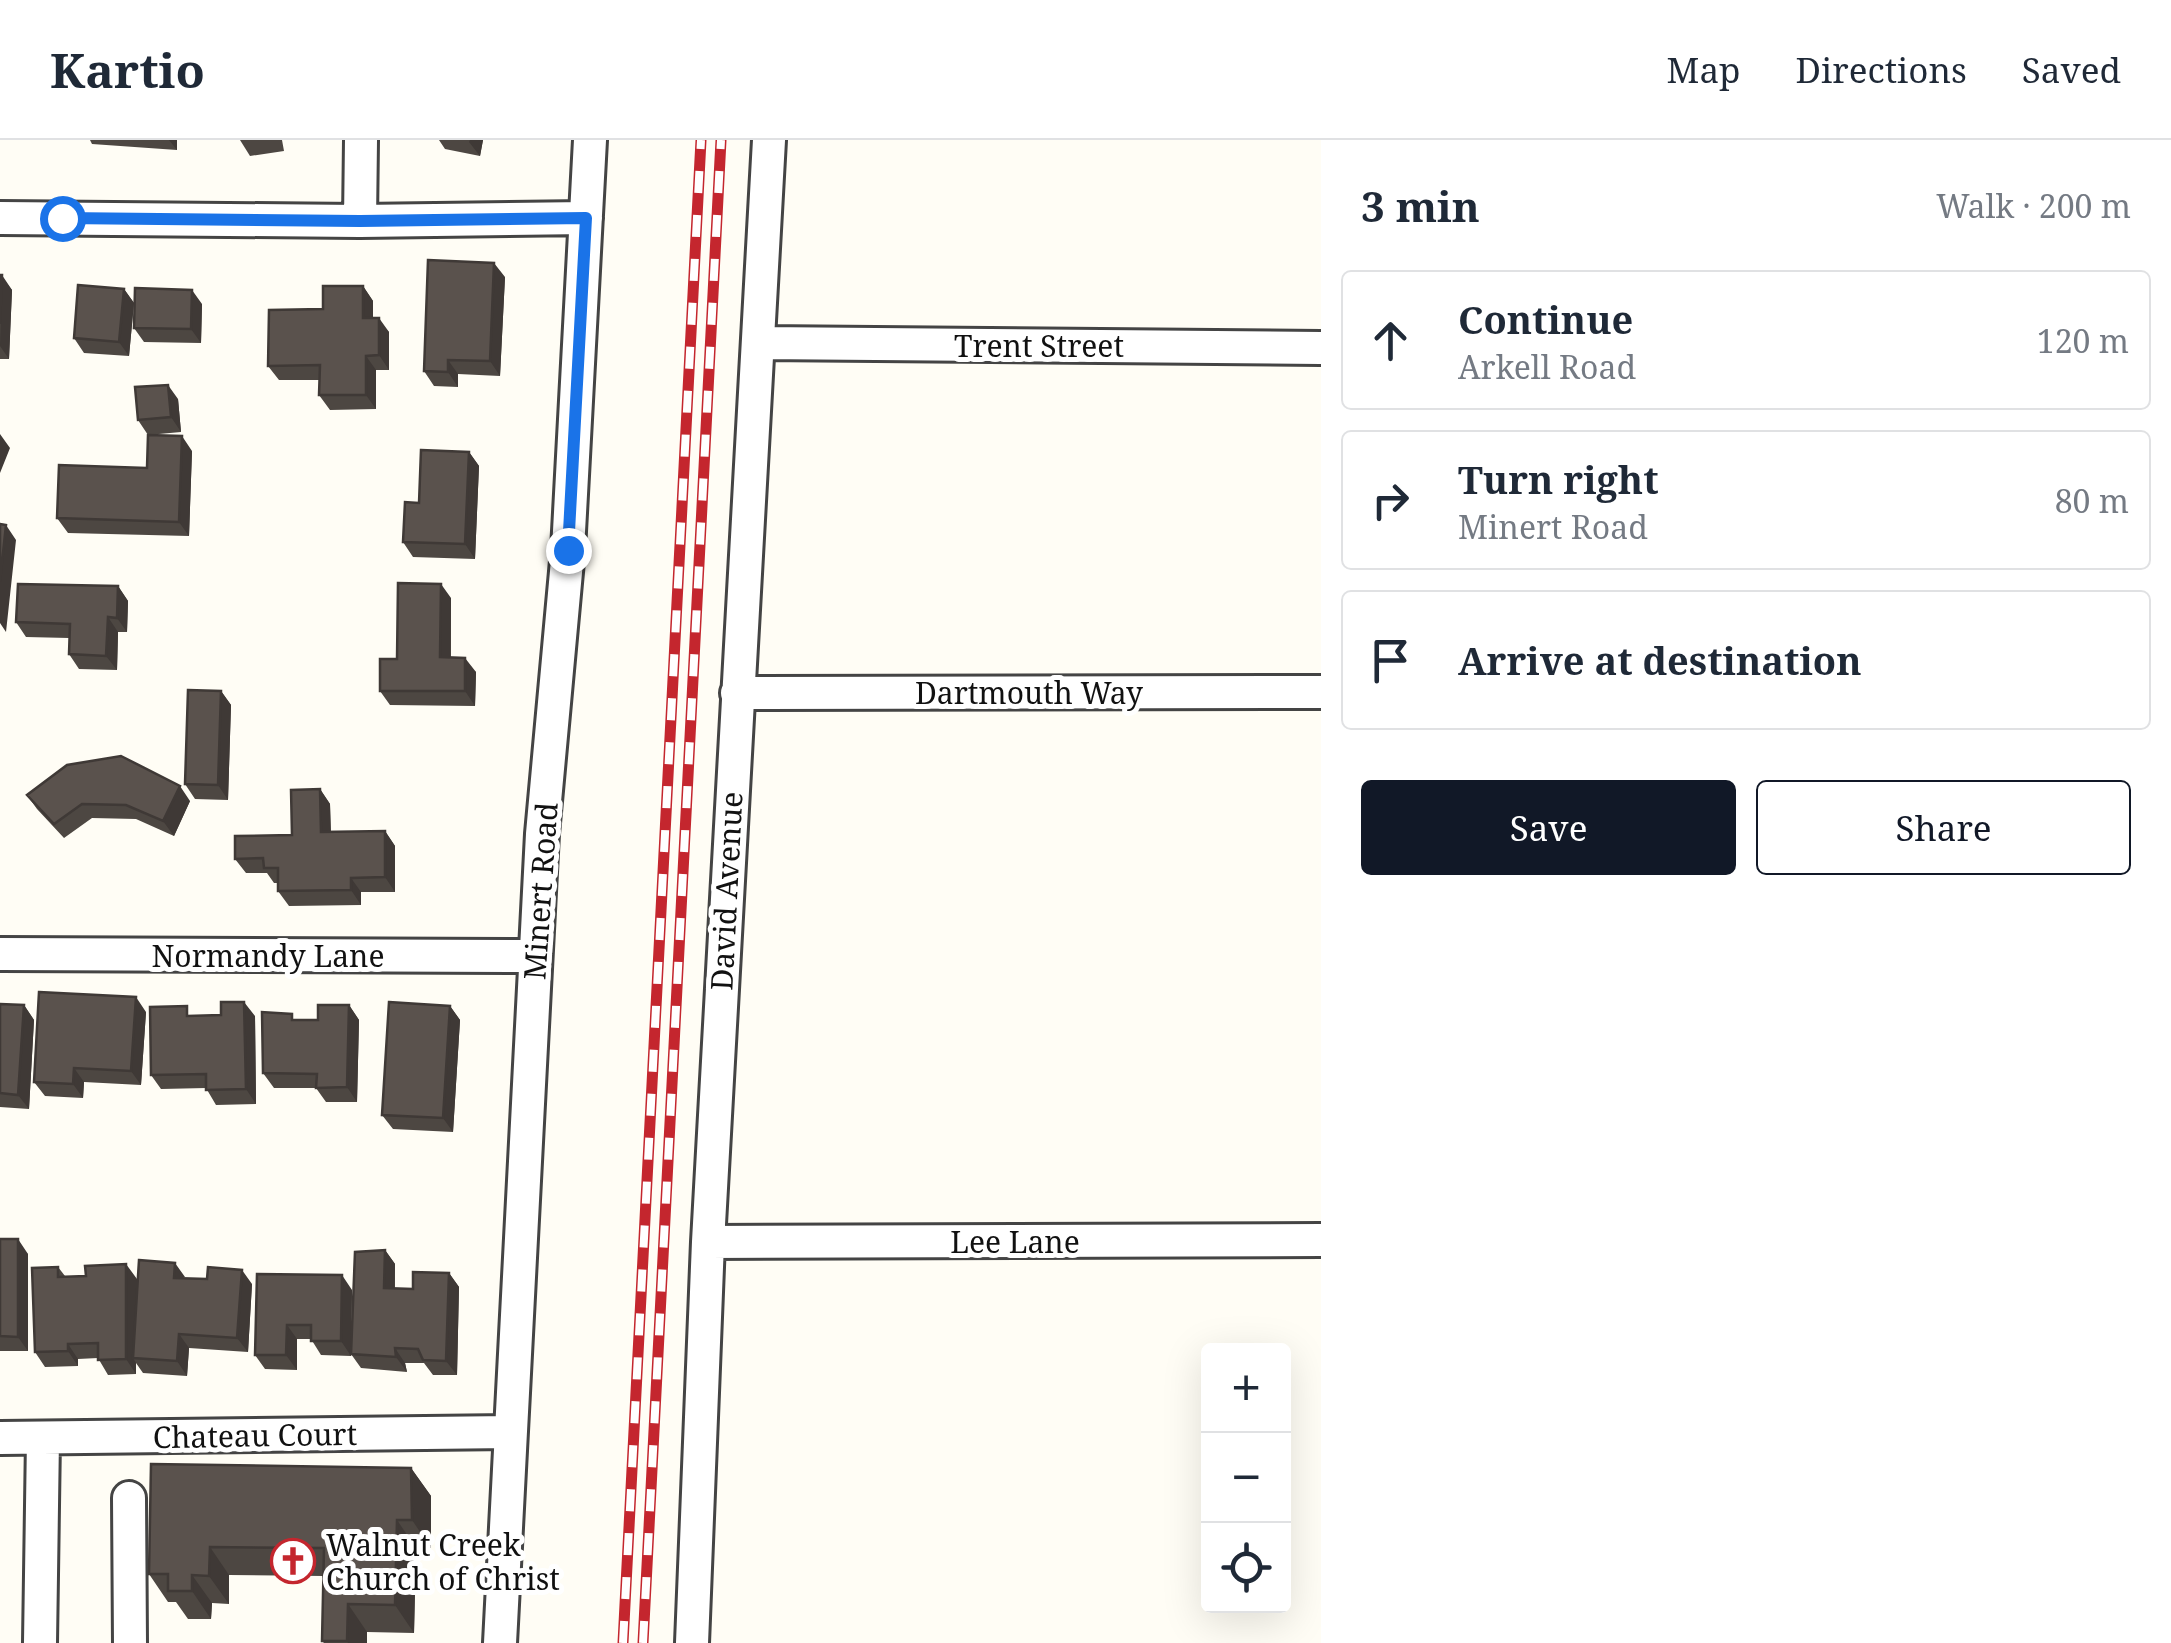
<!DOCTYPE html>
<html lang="en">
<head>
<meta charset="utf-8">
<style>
	body { margin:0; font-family:"Noto Serif",serif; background:#f2f2f3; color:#1f2937 }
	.controls { position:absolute; right:30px; bottom:30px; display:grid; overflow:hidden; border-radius:10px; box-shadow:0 10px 40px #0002 }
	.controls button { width:90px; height:90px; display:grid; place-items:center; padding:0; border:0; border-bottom:2px solid #e0e1e3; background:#fff; color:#1f2937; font:50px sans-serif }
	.stop { position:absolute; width:30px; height:30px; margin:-22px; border:8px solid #1a73e8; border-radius:50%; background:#fff }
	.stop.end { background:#1a73e8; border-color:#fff; box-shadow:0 2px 10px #0008 }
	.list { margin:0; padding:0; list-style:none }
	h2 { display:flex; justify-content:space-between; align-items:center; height:130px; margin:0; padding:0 40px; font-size:42px }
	h2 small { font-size:32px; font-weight:400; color:#747a83 }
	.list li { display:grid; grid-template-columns:65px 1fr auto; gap:30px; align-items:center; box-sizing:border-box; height:140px; margin:0 20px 20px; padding:0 20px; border:2px solid #e0e1e3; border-radius:10px }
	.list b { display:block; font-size:38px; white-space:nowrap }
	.list p { margin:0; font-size:32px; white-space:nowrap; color:#747a83 }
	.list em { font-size:32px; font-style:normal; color:#747a83 }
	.actions { display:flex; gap:20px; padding:30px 40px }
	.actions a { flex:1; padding:22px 0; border:2px solid #111827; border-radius:10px; text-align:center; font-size:35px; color:#111827 }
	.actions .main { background:#111827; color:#fff }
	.icon { flex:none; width:55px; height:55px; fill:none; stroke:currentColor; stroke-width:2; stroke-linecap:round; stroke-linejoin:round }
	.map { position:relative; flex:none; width:1321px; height:1503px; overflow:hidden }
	header { display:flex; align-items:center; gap:60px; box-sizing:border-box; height:140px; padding:0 50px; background:#fff; border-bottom:2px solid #e0e1e3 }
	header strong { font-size:48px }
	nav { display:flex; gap:55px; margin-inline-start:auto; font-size:35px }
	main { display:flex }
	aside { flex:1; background:#fff }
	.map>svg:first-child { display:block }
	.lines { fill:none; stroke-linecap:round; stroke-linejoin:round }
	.minor-casing { stroke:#444; stroke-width:38 }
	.minor { stroke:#fff; stroke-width:32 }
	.rail-casing { stroke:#c4262e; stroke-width:11 }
	.rail { stroke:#fff; stroke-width:8; stroke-dasharray:22; stroke-linecap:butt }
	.wall { fill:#4d4742 }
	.shaded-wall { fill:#3f3936 }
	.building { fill:#5a524d; stroke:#3f3936; stroke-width:2.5 }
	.route { stroke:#1a73e8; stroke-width:12 }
	.labels { text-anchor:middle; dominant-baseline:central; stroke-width:10; stroke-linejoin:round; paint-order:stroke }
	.street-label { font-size:30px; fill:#111; stroke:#fff }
	.poi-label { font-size:30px; fill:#111; stroke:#fff; text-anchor:start }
</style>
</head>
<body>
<header>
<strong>Kartio</strong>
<nav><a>Map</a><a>Directions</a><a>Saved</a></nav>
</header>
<main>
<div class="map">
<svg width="1321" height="1503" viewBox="0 0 1321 1503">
	<rect width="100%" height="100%" fill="#fffdf5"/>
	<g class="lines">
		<defs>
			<path id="minor" d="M0,78L360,81L586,78
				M360,81L361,0
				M758,203L1321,208
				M737,553L1321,552
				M0,814L535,816
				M708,1102L1321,1100
				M0,1298L511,1292
				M129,1358L130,1503
				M40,1503L43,1298
				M500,1503L542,694L568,410L590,0
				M692,1503L708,1102L769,0"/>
		</defs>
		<use href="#minor" class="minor-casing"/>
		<use href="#minor" class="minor"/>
		<defs>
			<path id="rail" d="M623,1503L701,0
				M643,1503L721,0"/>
		</defs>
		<use href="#rail" class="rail-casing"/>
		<use href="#rail" class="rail"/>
	</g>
	<path class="wall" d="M90,0H177V10L92,4Z
		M240,0H282L284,11L250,16Z
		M439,0H483L480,16L445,9Z
		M0,135L12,150L9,219H0Z
		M505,137L500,236L458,234V247L434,246L424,231Z
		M363,146L373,161V178L389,192V230H376V269L330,270L319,255L320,240H279L268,226L323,169Z
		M124,149L134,163L129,216L84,213L74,198Z
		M202,164L201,203L144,202L134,188Z
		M178,259L181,292L148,295L138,280Z
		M192,311L189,396L68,393L57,378Z
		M469,312L479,326L475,419L413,417L403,402L419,363Z
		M118,446L128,461L127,492H118L117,530L79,529L69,514V498L26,497L16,482Z
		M451,458V517L476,532L475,566L390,565L380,551L397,519Z
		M221,551L231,565L228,660L195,659L185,644Z
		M320,649L330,664L331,692L385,691L395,706V752H361V765L289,766L278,751V743H274L267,733H246L235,719L292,695Z
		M27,655L190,661L174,696L136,679L92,678L64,698L37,669Z
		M0,864L24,865L34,880L29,969L0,967Z
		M349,865L359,880L357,962H326L316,948H274L263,933L296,880H318Z
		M450,866L460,880L453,992L393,989L382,975Z
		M146,872L141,945L84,942L83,958L45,956L34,942Z
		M193,876H255L256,964L216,965L206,948L161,949L151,935Z
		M0,1099L28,1114V1211H0Z
		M385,1110L395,1124V1148L413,1149L449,1133L459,1147L457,1235H433L424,1223H405L407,1232L361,1228L351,1214V1216L321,1215L311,1199H297V1230L265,1229L255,1215L257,1134L352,1150L351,1199Z
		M58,1127L65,1136L137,1139L136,1163L185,1138L252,1144L248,1212L189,1208L187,1236L143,1233L136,1223V1234L108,1235L98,1218L78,1219V1226L45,1227L35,1212Z
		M151,1324L411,1328L431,1356V1408H416L414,1493L367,1492V1503H324L322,1501L324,1436L229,1435V1464L212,1463L211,1479H188L176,1462H168L149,1434Z"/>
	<path class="shaded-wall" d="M169,0H177V10Z
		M470,0H483L480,16L469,2Z
		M494,123L505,137L500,236L490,221Z
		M2,135L12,150L9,219L0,206Z
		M363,146L373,161V193L363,178Z
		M124,149L134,163L129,216L119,202Z
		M192,150L202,164L201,203L191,189Z
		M379,178L389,192V230L379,215Z
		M366,216L376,230V269L366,255Z
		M448,220L458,234V247L448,232Z
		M168,245L178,259L181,292L171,277Z
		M0,294L10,308L0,333Z
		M182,296L192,311L189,396L179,382Z
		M469,312L479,326L475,419L465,404Z
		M6,385L16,400L6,492L0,483V441Z
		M441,444L451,458L450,532L440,517Z
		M118,446L128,461L127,492L117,478Z
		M108,477L118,492L117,530L106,516Z
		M465,518L476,532L475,566L465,551Z
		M221,551L231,565L228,660L218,645Z
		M180,646L190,661L174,696L163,681Z
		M320,649L330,664L331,707L321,692Z
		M385,691L395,706V752L385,737Z
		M351,738L361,752V765L351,750Z
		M136,857L146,872L141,945L131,931Z
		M244,862L255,876L256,964L246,949Z
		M24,865L34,880L29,969L18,955Z
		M349,865L359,880L357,962L347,947Z
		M450,866L460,880L453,992L443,978Z
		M74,928L84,942L83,958L73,944Z
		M18,1099L28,1114V1211L18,1197Z
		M385,1110L395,1124L394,1163L384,1148Z
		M175,1123L185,1137L174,1138Z
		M126,1124L137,1139L136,1219L133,1218L136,1223V1234L126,1219Z
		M242,1130L252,1144L248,1212L237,1198Z
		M449,1133L459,1147L457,1235L446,1221Z
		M342,1135L352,1150L351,1216L341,1201Z
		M287,1185L297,1199V1230L286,1215Z
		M179,1194L189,1208L187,1236L177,1221Z
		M68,1204L78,1219V1226L68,1211Z
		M395,1208L405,1223L407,1232L396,1217Z
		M411,1328L431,1356V1408L412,1380Z
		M397,1380L416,1408L414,1493L395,1465Z
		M210,1407L229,1435V1464L209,1436Z
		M192,1435L212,1463L211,1479L192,1451Z
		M348,1464L367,1492V1503H348L347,1501Z"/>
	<path class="building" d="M428,120L494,123L490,221L448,220V232L424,231Z
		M0,135H2L0,184Z
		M78,145L124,149L119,202L74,198Z
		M323,146H363V178H379V215L366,216V255H319L320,225L268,226L269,170L323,169Z
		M135,148L192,150L191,189L134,188Z
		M168,245L171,277L138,280L135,247Z
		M148,295L182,296L179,382L57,378L59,325L147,328Z
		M421,310L469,312L465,404L403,402L405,362L419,363Z
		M0,384L6,385L0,441Z
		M398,443L441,444L440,517L465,518V551H380V519H397Z
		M18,444L118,446L117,478L108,477L106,516L69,514L70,484L16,482Z
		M188,550L221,551L218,645L185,644Z
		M121,616L180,646L163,681L126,665L82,664L54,684L27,655L67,625Z
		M320,649L321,692L385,691V737L351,738V750L278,751V728H264L263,718L235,719V696L292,695L291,650Z
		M39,852L136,857L131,931L74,928L73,944L34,942Z
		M221,862H244L246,949L206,950V934L151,935L150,867L187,866V876L221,875Z
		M389,862L450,866L443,978L382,975Z
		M0,864L24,865L18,955L0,953Z
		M318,865H349L347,947L316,948L317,934L263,933L262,872L292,874V880H318Z
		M0,1099H18V1197L0,1196Z
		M385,1110L384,1148L413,1149V1132L449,1133L446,1221L423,1220L418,1209L395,1208L396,1217L351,1214L355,1112Z
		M139,1120L175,1123L174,1138L207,1139L208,1127L242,1130L237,1198L179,1194L177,1221L133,1218Z
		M126,1124V1219L98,1220V1203L68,1204V1211L35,1212L32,1128L58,1127V1137L86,1136L85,1126Z
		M257,1134L342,1135L341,1201H311V1185H287L286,1215H255Z
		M151,1324L411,1328L412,1380H397L395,1465L348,1464L347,1501H322L324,1408L210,1407L209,1436L192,1435V1451H168V1434H149Z"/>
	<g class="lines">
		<path class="route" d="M62,78L360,81L586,78L568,410"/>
	</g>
	<defs>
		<symbol id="church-ring" viewBox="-11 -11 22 22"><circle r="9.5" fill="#fff" stroke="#c4262e" stroke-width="1.5"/><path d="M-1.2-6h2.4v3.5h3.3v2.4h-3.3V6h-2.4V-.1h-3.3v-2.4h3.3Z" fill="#c4262e"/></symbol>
	</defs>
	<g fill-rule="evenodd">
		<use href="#church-ring" x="268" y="1396" width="50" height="50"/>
	</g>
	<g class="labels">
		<g class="street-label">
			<text x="1039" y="205">Trent Street</text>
			<text x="1029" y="552">Dartmouth Way</text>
			<text transform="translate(540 751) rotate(-86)">Minert Road</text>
			<text transform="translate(726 751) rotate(-87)">David Avenue</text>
			<text x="268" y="815">Normandy Lane</text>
			<text x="1015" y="1101">Lee Lane</text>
			<text transform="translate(255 1295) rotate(-1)">Chateau Court</text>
		</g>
		<g class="poi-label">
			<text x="326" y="1404">Walnut Creek<tspan x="326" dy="34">Church of Christ</tspan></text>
		</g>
	</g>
</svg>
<div class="controls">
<button>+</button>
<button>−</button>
<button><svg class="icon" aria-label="locate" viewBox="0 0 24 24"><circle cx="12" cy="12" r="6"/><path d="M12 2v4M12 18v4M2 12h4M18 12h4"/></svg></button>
</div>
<div class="stop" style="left:62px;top:78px"></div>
<div class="stop end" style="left:568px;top:410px"></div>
</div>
<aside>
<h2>3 min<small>Walk · 200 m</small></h2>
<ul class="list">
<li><svg class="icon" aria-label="ahead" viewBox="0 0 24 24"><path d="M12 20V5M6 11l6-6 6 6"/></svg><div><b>Continue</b><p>Arkell Road</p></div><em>120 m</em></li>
<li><svg class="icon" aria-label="right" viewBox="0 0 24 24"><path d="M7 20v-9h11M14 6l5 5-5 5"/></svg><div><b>Turn right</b><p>Minert Road</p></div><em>80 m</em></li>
<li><svg class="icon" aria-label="arrive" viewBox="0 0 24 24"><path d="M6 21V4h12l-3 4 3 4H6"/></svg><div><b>Arrive at destination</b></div></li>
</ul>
<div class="actions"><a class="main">Save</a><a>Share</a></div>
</aside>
</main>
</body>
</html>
